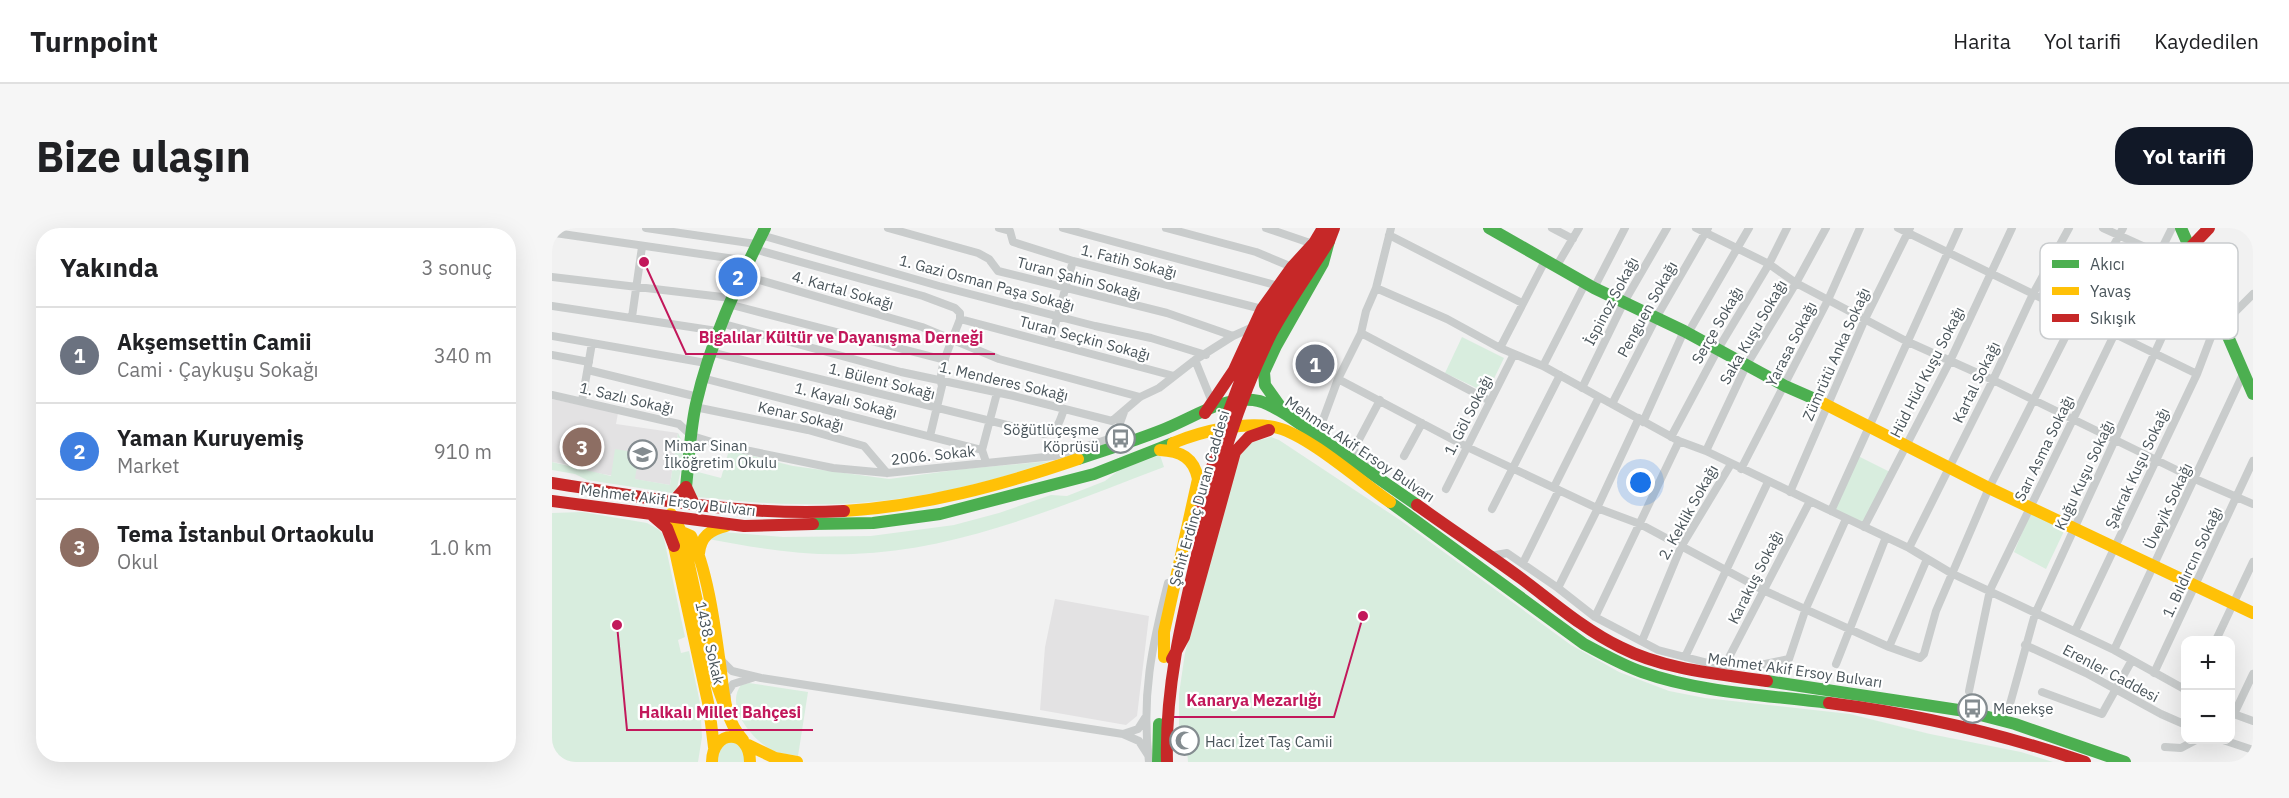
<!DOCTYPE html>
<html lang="tr">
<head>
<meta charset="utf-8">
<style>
	body { margin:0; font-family:"IBM Plex Sans",sans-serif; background:#f6f6f6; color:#202124 }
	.controls { position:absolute; right:18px; bottom:18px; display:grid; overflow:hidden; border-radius:12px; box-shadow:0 6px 24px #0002 }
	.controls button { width:54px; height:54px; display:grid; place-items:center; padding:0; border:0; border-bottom:2px solid #e0e0e0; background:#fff; color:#202124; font:30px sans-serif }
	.you { position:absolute; left:1089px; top:255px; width:21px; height:21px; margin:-15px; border:4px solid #fff; border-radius:50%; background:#1a73e8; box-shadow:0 0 0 9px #1a73e833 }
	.badge { display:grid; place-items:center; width:39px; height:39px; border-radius:50%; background:#111827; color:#fff; font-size:20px; font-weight:700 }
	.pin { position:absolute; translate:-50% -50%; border:3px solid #fff; box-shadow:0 2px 6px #0006 }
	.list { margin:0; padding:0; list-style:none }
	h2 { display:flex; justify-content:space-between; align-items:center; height:78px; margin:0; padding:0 24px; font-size:26px }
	h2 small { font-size:20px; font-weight:400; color:#757577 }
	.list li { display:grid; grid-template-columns:39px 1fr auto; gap:18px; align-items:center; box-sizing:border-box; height:96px; padding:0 24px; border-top:2px solid #e0e0e0 }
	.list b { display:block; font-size:22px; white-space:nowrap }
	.list p { margin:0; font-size:20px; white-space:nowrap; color:#757577 }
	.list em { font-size:20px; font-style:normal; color:#757577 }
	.map { position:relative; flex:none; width:1701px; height:534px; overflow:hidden; border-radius:24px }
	header { display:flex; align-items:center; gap:36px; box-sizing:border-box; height:84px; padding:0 30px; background:#fff; border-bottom:2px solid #e0e0e0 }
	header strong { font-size:28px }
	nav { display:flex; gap:33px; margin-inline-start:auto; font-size:21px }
	.intro { display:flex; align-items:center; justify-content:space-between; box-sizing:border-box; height:144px; padding:0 36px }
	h1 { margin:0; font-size:42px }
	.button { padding:15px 27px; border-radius:24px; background:#111827; color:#fff; font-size:21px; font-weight:700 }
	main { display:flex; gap:36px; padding:0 36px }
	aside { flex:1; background:#fff; border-radius:24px; box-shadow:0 6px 24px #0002 }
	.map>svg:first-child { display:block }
	.education { fill:#e3e2e3 }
	.green { fill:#d8edde }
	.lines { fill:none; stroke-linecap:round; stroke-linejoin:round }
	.street { stroke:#c9cccc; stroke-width:8 }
	.fast { stroke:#4caf50; stroke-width:12 }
	.slow { stroke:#ffc107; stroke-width:12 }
	.jam { stroke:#c62828; stroke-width:12 }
	.labels { text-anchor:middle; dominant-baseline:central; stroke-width:4.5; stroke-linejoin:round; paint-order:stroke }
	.street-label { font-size:15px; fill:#4a555b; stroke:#fff }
	.poi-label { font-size:15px; fill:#4a555b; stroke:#fff; text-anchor:start }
	.key { fill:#fff; stroke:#c9ccce; stroke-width:1.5 }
	.key-label { font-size:16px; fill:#4a555b }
	.leader { fill:none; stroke:#c2185b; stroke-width:2 }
	.callout-dot { fill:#c2185b; stroke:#fff; stroke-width:2 }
	.callout-label { font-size:16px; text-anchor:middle; font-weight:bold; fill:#c2185b; stroke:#fff; stroke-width:4.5; stroke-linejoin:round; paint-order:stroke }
</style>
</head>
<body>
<header>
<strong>Turnpoint</strong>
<nav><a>Harita</a><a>Yol tarifi</a><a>Kaydedilen</a></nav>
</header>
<div class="intro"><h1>Bize ulaşın</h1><a class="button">Yol tarifi</a></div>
<main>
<aside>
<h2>Yakında<small>3 sonuç</small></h2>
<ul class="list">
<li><span class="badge" style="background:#6b7280">1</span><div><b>Akşemsettin Camii</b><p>Cami · Çaykuşu Sokağı</p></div><em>340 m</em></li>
<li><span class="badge" style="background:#3f7fe0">2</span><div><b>Yaman Kuruyemiş</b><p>Market</p></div><em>910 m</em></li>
<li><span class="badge" style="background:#8d6e63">3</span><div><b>Tema İstanbul Ortaokulu</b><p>Okul</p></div><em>1.0 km</em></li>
</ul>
</aside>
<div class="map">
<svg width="1701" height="534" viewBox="0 0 1701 534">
	<rect width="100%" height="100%" fill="#f1f1f1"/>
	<path class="education" d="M0,171L66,185L64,196L126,205L118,257L38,244L24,238L0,234Z
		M503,371L597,388L585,488L574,497L488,482L493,419Z"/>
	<path class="green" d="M910,109L952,130L935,165L893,145Z
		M126,205C136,220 128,244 125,261L120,265L35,252L23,246L0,242V234L59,248L63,221L87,225L83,251L118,257Z
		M719,209L727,212L848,292L1019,417L1067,444L1117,463L1153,470L1298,486L1378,506L1469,524L1501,534H636L635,522L627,521V466L633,425L684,229L693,216Z
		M177,222L241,238L337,251L411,241L499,233C417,262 332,279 245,276C211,276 178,272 145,269L139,259L141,246L146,244L169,250Z
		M608,227L612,239C511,277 410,322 301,326C252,328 204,320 156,311L171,304L231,309L319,308L402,297L447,285L499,267L515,268L553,253L567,242Z
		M1306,228L1338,244L1312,297L1280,282Z
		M1479,283L1514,299L1494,341L1462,324Z
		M30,284L95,295L106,301L111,306L133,409L126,412L129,425L137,423L151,489L149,491L150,509L146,534H0V285Z
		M197,455L256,464L246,528C238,526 229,526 222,523C202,514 172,479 189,457Z
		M178,513L192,520L194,534H165L166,521Z"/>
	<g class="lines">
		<path class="street" d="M94,0L204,16
			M336,0L426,25L437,31L446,43L615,85L681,108
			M447,0L458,3L461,14L521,33L710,81
			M511,0L727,58
			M614,0L704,24L740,39
			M714,0L761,16
			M1000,0L1021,11
			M1144,0L1217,36L1244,55L1354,113L1441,152L1643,251L1701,276
			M1346,0L1645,146
			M1551,0L1608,26
			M3,5L197,33
			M209,7L387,58L543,98L599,110L654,127
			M837,7L970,75
			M202,21L371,68L403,80L408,85V91L622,148
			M1004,39L1027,0
			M190,47L370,99L447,131L588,169
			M0,49L179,70
			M824,60L895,91L948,120L991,138L1127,213L1154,223L1279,283L1357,320L1399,345L1562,422L1634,462
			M1042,60L1073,0
			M176,76L393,132
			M0,78L165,103
			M80,89L90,19
			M168,95L349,144L462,168L560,193L588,169L607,160L643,132L681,108L701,99
			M1671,96L1701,66
			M809,105L938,173
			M1136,105L1197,0
			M0,108L154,135
			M498,115L521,33
			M948,120L994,31
			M158,124L492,206C506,203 508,193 512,181
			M0,127L37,134
			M643,132L660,174
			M991,138L1034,54
			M36,142L146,169
			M150,150L430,222
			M786,151L915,219L1045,280L1088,296L1211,362L1337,419L1368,430L1372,426L1384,383L1437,260L1524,88L1571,0
			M1030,160L1071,76L1115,0
			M0,167L127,196L140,208L173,218L281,240L335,245L503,228L563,209L572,184
			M828,172L801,223L829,241
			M30,173L40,115
			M1060,176L1104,90L1156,0
			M143,179L256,202L312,218L335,245
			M1091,194L1132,103
			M378,208L390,158C384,144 403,106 408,91
			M765,208L786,151L809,105L814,83L824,60L839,0
			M1119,209L1166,121L1217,36L1235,0
			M1154,223L1194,138L1244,55L1274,0
			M852,228L870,195
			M434,234L430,222L445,165
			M1189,241L1276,72L1308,0
			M1002,259L1047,169
			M894,261L962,126
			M1238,264L1313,91L1358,0
			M1045,280L1087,190
			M940,281L1008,147
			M1279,283L1407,0
			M1312,299L1398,133L1460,0
			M1357,320L1441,152L1481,66L1517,0
			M938,328L955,325L1006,360L1043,389L1106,422L1160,436L1199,439L1237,431L1254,380L1294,291
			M971,335L1007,262
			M1006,360L1046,280
			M1043,389L1127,213
			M1523,403L1645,146L1667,88
			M1664,412L1701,334
			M1090,413L1129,319L1179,236
			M1473,417L1534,445L1609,486L1634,497
			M1337,419L1375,331
			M1562,422L1692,144
			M1133,429L1216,254
			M169,432L180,443L209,450L571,506L587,513L596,527
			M1284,436L1334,309
			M1173,437L1258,273
			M1602,445L1701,233
			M1417,463L1438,362L1563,105L1591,58L1620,0
			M1490,464L1550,486L1580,432
			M175,469V465L181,456L200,450
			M1458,476L1483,386L1644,35
			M1679,485L1701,493
			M1682,486L1701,446
			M571,506L586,501L593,490
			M1671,512L1701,522
			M1613,519L1629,520L1644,512
			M597,534C589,469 600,417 616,355"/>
		<path class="fast" d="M937,0L1042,60L1132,103L1233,158L1265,172
			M1629,0L1701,166
			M730,181L713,157L712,144L724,118L771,35L777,13
			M526,231C554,222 582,213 610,202C639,191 669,169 701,172C714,173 724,181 735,187L865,277
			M134,259C137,232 138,203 144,176C158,114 185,57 213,0
			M838,274L1032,416C1051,426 1070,437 1090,444C1149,465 1215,467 1277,475
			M261,296L321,295L388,286L542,246L621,215
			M1215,453L1413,483L1463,496L1573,534
			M606,534L607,496"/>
		<path class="slow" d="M1265,172L1437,260L1701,385
			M621,215C650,203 695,192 726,200C757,208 809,254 838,274
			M608,222C629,223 642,230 646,251L612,404V429
			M292,283C373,278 450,257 526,231
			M119,286L130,305L161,446L174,482
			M147,325C149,308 158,302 174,298
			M196,517L223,530L245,534
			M162,519L157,479L122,318L125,309L132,305L139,308C155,341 162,393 167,429C172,459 170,489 191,512
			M160,534C160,501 198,500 198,534"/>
		<path class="jam" d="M1638,20L1657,0
			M653,185L682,142L710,81L740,39L761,16
			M0,255C97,270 193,289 292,283
			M0,273L192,298L261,296
			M122,273L134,259L142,276
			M865,277C900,302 936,326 970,351C1002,375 1033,402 1068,419C1113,442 1166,446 1215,453
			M648,283L672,196L703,114L771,0
			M101,288L115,300L122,318
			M620,431L632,409L683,224L697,209L717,202
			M1277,475C1364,486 1450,506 1533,534
			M615,534C613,460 630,390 647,318C665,246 686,173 719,106C736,74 758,44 777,13L782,0"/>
	</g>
	<defs>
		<symbol id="bus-ring" viewBox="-11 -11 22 22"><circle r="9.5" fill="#fff" stroke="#848c90" stroke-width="1.5"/><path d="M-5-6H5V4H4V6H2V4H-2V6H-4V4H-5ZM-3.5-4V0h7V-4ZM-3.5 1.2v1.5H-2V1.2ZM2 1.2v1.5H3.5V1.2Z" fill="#848c90"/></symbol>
		<symbol id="school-ring" viewBox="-11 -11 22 22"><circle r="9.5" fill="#fff" stroke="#848c90" stroke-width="1.5"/><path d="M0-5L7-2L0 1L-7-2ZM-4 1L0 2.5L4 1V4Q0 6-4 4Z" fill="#848c90"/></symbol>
		<symbol id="mosque-ring" viewBox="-11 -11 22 22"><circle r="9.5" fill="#fff" stroke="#848c90" stroke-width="1.5"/><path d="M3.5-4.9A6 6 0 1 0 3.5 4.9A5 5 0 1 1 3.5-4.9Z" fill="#848c90"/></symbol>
	</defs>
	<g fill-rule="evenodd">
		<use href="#bus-ring" x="552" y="194" width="33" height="33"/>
		<use href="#school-ring" x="74" y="210" width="33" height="33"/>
		<use href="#bus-ring" x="1404" y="464" width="33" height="33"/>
		<use href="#mosque-ring" x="616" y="496" width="33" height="33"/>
	</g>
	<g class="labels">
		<g class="street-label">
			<text transform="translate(577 33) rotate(14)">1. Fatih Sokağı</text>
			<text transform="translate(527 50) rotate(15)">Turan Şahin Sokağı</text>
			<text transform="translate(435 55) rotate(15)">1. Gazi Osman Paşa Sokağı</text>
			<text transform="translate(291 62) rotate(16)">4. Kartal Sokağı</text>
			<text transform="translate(1059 73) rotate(-62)">İspinoz Sokağı</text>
			<text transform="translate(1095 81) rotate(-61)">Penguen Sokağı</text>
			<text transform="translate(1165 97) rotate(-60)">Serçe Sokağı</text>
			<text transform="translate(1201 104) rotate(-60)">Saka Kuşu Sokağı</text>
			<text transform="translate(533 110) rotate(15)">Turan Seçkin Sokağı</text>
			<text transform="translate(1239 116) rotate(-63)">Yarasa Sokağı</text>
			<text transform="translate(1284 126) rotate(-66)">Zümrütü Anka Sokağı</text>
			<text transform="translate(1375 144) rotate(-63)">Hüd Hüd Kuşu Sokağı</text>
			<text transform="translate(330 153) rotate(14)">1. Bülent Sokağı</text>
			<text transform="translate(452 153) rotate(13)">1. Menderes Sokağı</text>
			<text transform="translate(1424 154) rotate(-64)">Kartal Sokağı</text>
			<text transform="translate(75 170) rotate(13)">1. Sazlı Sokağı</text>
			<text transform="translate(294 172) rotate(14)">1. Kayalı Sokağı</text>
			<text transform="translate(916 187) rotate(-63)">1. Göl Sokağı</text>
			<text transform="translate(249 188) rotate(13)">Kenar Sokağı</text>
			<text transform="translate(1492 220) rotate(-64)">Sarı Asma Sokağı</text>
			<text transform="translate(808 221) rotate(34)">Mehmet Akif Ersoy Bulvarı</text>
			<text transform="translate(381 227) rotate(-6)">2006. Sokak</text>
			<text transform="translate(1585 240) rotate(-65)">Şakrak Kuşu Sokağı</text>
			<text transform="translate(1532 247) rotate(-65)">Kuğu Kuşu Sokağı</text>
			<text transform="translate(647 270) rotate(-74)">Şehit Erdinç Duran Caddesi</text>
			<text transform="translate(116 272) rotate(7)">Mehmet Akif Ersoy Bulvarı</text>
			<text transform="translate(1616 278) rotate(-65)">Üveyik Sokağı</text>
			<text transform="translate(1136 284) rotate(-61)">2. Keklik Sokağı</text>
			<text transform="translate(1640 334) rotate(-65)">1. Bıldırcın Sokağı</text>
			<text transform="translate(1203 349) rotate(-63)">Karakuş Sokağı</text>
			<text transform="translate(158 415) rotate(77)">1438. Sokak</text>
			<text transform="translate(1243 442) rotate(8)">Mehmet Akif Ersoy Bulvarı</text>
			<text transform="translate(1559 445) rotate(28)">Erenler Caddesi</text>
		</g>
		<g class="poi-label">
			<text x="547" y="201" text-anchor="end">Söğütlüçeşme<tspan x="547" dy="17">Köprüsü</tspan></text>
			<text x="112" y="217">Mimar Sinan<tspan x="112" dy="17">İlköğretim Okulu</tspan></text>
			<text x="1441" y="480">Menekşe</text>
			<text x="653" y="513">Hacı İzet Taş Camii</text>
		</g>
	</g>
	<rect x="1488" y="15" width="198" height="96" rx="9" class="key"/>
	<rect x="1500" y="32" width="27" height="8" fill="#4caf50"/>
	<rect x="1500" y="59" width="27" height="8" fill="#ffc107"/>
	<rect x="1500" y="86" width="27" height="8" fill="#c62828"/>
	<g class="key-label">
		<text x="1538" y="42">Akıcı</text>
		<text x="1538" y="69">Yavaş</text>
		<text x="1538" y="96">Sıkışık</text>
	</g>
	<path class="leader" d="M92 34L134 126H443M811 388L782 489H622M65 397L75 502H261"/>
	<g class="callout-dot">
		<circle cx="92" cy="34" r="6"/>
		<circle cx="811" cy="388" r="6"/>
		<circle cx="65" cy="397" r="6"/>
	</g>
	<g class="callout-label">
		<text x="289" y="115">Bigalılar Kültür ve Dayanışma Derneği</text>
		<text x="702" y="478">Kanarya Mezarlığı</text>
		<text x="168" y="490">Halkalı Millet Bahçesi</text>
	</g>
</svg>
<div class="controls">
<button>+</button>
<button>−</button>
</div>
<div class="you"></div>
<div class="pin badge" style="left:763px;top:136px;background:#6b7280">1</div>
<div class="pin badge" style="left:186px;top:49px;background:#3f7fe0">2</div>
<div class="pin badge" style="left:30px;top:219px;background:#8d6e63">3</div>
</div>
</main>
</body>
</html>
